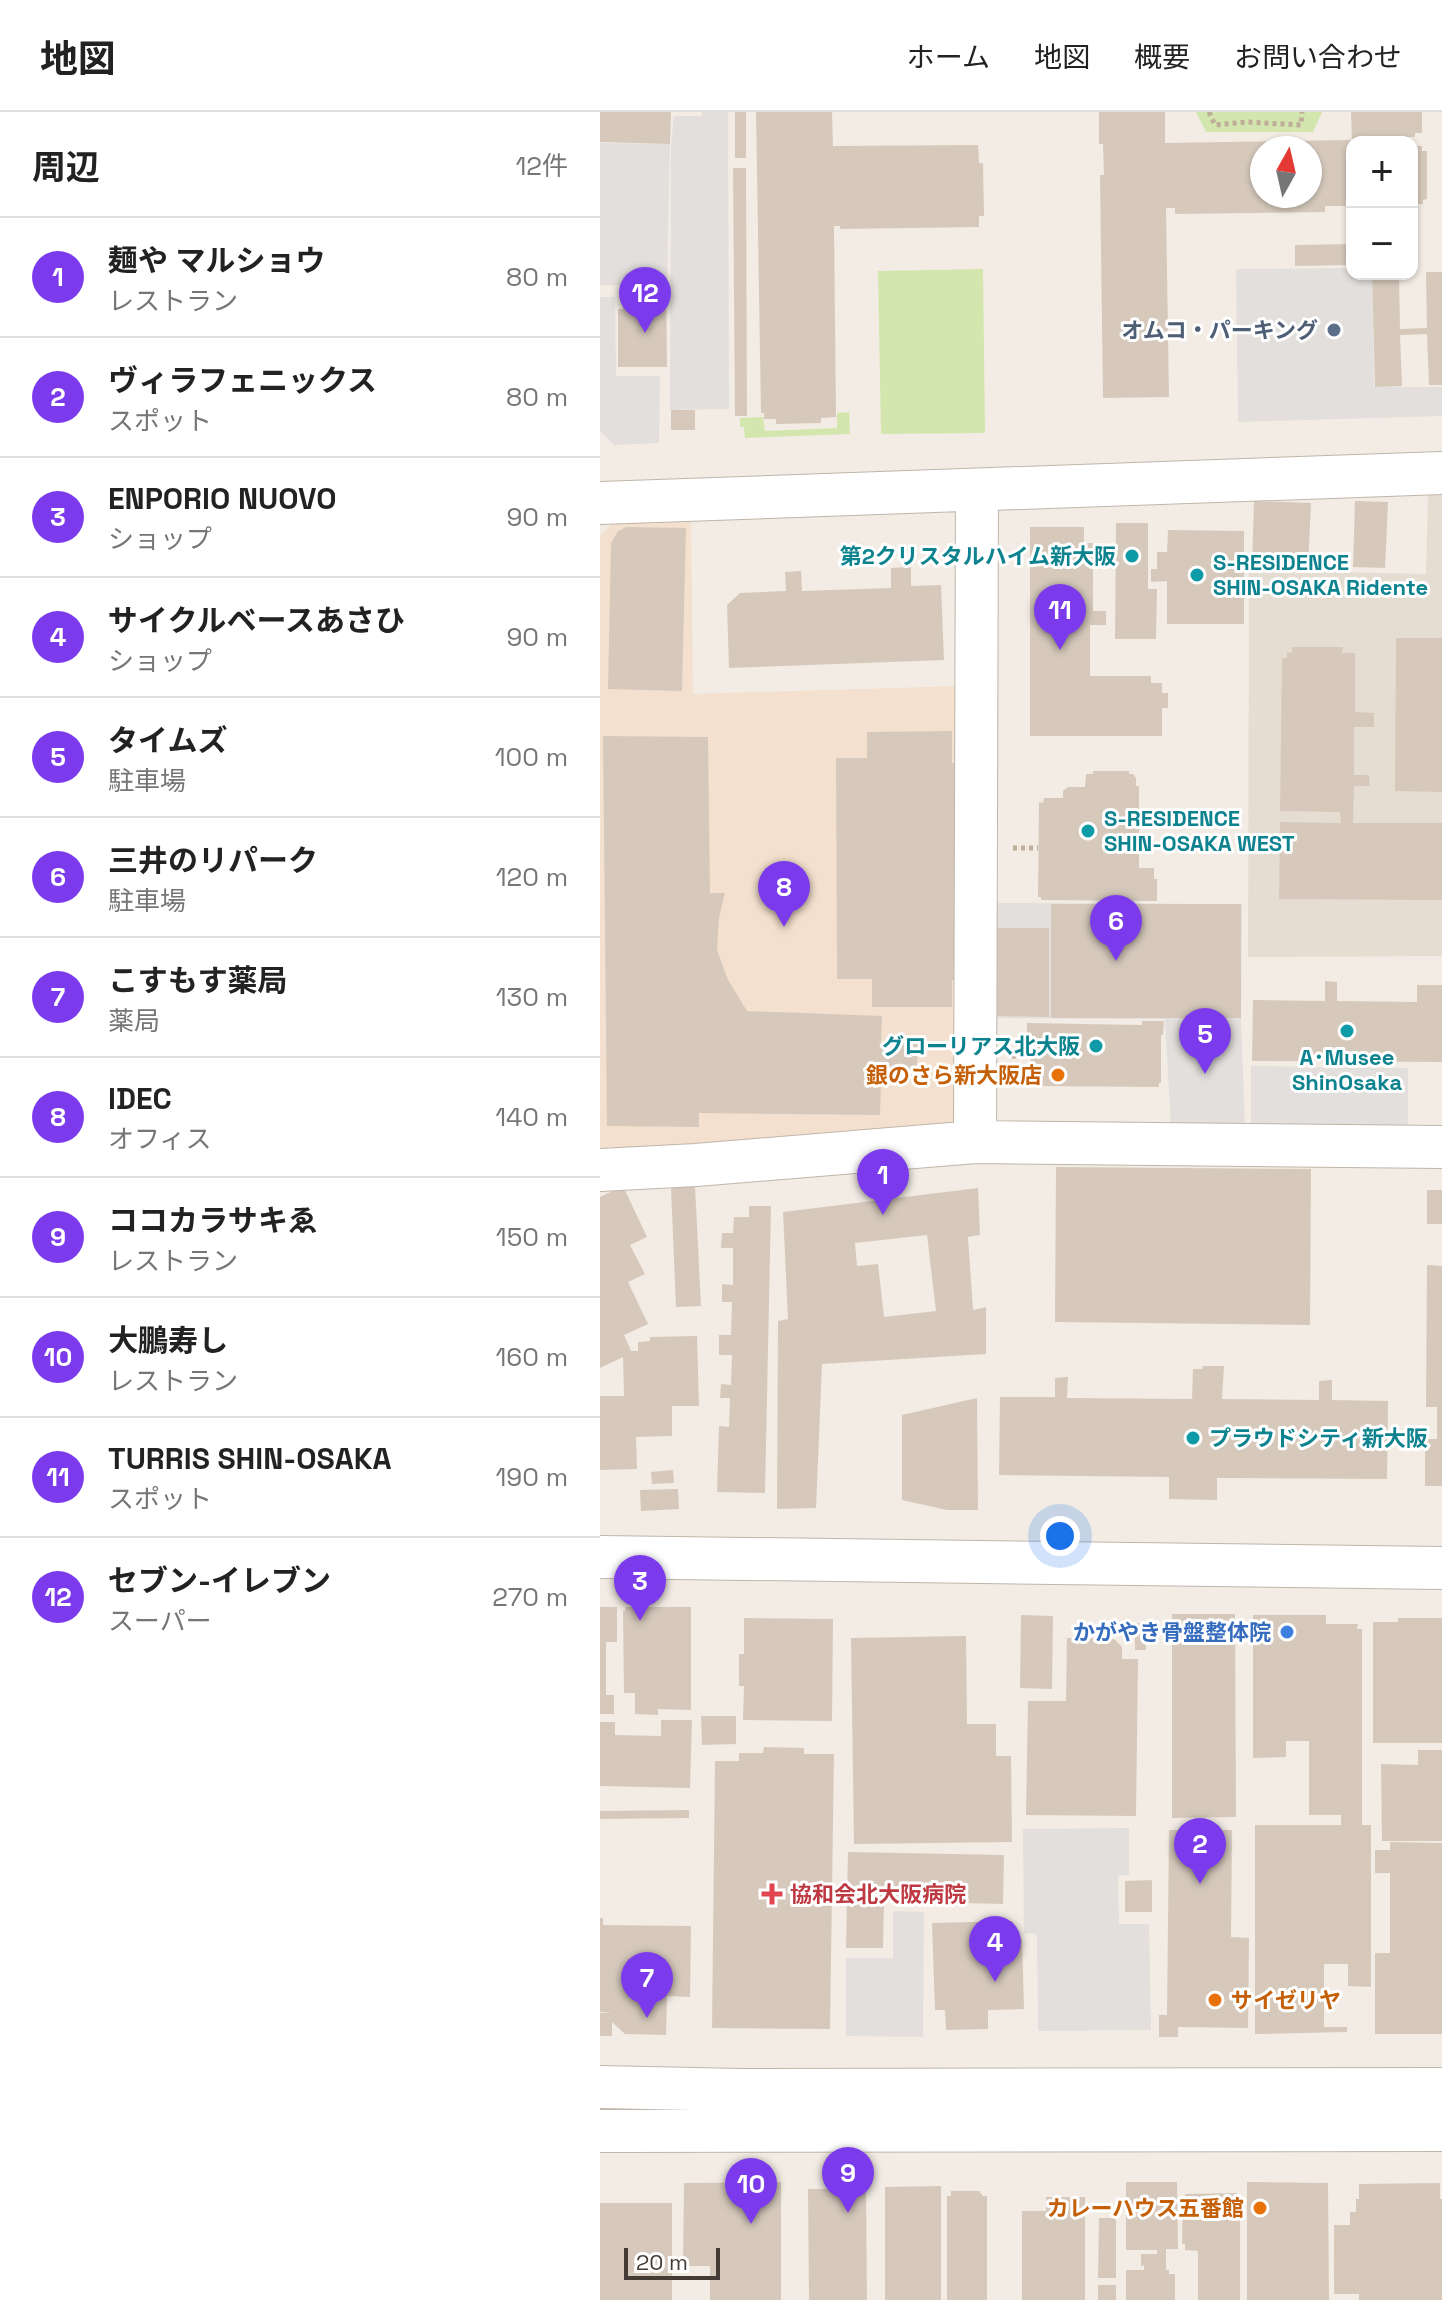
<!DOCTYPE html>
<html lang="ja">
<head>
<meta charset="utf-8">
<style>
	body { margin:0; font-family:"Space Grotesk","Noto Sans JP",sans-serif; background:#f6f6f6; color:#222 }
	.controls { position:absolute; right:24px; top:24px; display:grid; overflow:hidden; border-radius:16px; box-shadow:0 2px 6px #0004 }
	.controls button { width:72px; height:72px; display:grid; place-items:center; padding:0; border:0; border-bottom:2px solid #e0e0e0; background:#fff; color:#222; font:40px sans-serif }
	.compass { position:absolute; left:650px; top:24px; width:72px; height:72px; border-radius:50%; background:#fff; box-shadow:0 2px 6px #0004; rotate:8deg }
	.scale { position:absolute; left:24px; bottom:20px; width:96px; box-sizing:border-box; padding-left:8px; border:4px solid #443c34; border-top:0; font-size:22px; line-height:28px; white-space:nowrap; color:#443c34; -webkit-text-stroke:6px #fff; paint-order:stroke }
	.you { position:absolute; left:460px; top:1424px; width:28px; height:28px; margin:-20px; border:6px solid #fff; border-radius:50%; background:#1a73e8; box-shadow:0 0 0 12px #1a73e833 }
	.badge { display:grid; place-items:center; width:52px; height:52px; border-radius:50%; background:#7c3aed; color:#fff; font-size:26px; font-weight:700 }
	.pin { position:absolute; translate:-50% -66px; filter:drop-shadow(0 2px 4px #0008) }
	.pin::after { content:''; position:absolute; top:42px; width:28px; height:24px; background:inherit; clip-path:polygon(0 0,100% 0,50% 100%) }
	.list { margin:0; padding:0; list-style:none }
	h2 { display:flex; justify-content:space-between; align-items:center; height:104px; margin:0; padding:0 32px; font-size:34px }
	h2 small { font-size:26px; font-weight:400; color:#767676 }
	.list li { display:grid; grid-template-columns:52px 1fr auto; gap:24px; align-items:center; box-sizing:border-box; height:120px; padding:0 32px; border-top:2px solid #e0e0e0 }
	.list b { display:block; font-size:30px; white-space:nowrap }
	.list p { margin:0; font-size:26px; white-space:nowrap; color:#767676 }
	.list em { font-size:26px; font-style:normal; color:#767676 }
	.map { position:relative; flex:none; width:842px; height:2188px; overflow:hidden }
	header { display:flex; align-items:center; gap:48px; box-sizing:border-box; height:112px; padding:0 40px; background:#fff; border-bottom:2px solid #e0e0e0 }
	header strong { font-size:38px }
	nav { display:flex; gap:44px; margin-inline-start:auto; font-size:28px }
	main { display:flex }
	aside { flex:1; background:#fff }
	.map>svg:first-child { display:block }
	.residential { fill:#e6ddd2 }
	.commercial { fill:#f4e0ce }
	.green { fill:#d3e6ad }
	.parking { fill:#e2dfdc }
	.building { fill:#d6c9bc; fill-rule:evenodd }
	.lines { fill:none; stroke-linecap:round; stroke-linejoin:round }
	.minor-casing { stroke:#c0b5aa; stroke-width:44 }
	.path { stroke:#bead98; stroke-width:5; stroke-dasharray:4 4; stroke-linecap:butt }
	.minor { stroke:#fff; stroke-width:42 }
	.service-dot { fill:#5c6f8a; stroke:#fff; stroke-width:3 }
	.culture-dot { fill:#0f9aa8; stroke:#fff; stroke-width:3 }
	.food-dot { fill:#e8710a; stroke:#fff; stroke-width:3 }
	.shop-dot { fill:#3f7fe0; stroke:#fff; stroke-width:3 }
	.health-dot { fill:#e0444e; stroke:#fff; stroke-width:3 }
	.labels { text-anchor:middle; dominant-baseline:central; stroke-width:6; stroke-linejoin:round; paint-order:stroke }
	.service-label { font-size:22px; font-weight:bold; fill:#4e5e75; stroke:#fff; text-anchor:end }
	.culture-label { font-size:22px; font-weight:bold; fill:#0d838f; stroke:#fff; text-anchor:start }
	.food-label { font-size:22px; font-weight:bold; fill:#c56008; stroke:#fff; text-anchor:end }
	.shop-label { font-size:22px; font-weight:bold; fill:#366cbe; stroke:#fff; text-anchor:end }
	.health-label { font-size:22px; font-weight:bold; fill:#be3a42; stroke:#fff; text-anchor:start }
</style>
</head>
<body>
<header>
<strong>地図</strong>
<nav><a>ホーム</a><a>地図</a><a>概要</a><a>お問い合わせ</a></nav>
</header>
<main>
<aside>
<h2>周辺<small>12件</small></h2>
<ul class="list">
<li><span class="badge">1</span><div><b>麺や マルショウ</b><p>レストラン</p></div><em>80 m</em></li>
<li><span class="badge">2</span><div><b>ヴィラフェニックス</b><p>スポット</p></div><em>80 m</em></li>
<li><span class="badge">3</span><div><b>ENPORIO NUOVO</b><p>ショップ</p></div><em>90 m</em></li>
<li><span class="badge">4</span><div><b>サイクルベースあさひ</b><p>ショップ</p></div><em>90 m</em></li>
<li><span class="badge">5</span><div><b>タイムズ</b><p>駐車場</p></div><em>100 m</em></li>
<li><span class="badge">6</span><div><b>三井のリパーク</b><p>駐車場</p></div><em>120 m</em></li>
<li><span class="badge">7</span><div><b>こすもす薬局</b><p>薬局</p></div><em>130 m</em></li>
<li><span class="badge">8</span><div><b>IDEC</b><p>オフィス</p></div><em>140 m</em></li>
<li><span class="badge">9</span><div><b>ココカラサキゑ</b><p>レストラン</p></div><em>150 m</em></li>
<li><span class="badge">10</span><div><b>大鵬寿し</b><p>レストラン</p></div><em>160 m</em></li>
<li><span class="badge">11</span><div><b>TURRIS SHIN-OSAKA</b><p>スポット</p></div><em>190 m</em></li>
<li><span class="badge">12</span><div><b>セブン-イレブン</b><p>スーパー</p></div><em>270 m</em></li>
</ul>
</aside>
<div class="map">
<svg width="842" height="2188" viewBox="0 0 842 2188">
	<rect width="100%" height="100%" fill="#f2ece4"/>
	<path class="residential" d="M842,381V844L648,845L649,458L826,462L828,382Z"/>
	<path class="commercial" d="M91,409L93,582L359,574L355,1017L0,1041V424L13,411Z"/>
	<path class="green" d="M596,0H722L713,20H606Z
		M383,157L385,321L281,322L278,159Z
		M249,300L250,322L145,326L144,315H140V306L163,305L165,319L237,316V301Z"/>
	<path class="parking" d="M102,0H128L129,297L70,298L71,33L74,4H102Z
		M0,31L70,32L67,174L0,173Z
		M752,156V162H772L774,275H842V304L638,310L636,157Z
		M0,185H15L16,264H60L59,331L14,333L0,319Z
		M389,791L642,792L641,908L645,1016H571L565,907L389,906Z
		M651,954L808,956V1018L651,1017Z
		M529,1716V1763L518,1764L519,1812H549L551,1918L438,1919L437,1822L424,1821L423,1717Z
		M293,1799L324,1800L323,1925L246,1924V1846H293Z"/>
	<path class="building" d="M0,0H71L70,32L0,30Z
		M135,0H146V46H135Z
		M156,0H232L233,34L378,33L379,51H383L384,104H379V115L240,117V114H234L236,305L221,306V311L176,312V307H164V301H161Z
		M499,0H565V31L752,28L751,0H822V21H815V25H787V30H752V94H725V100L575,102V96H566L569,285L503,286L500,63H504L503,32H499ZM662,36H710V84H662Z
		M812,34H822V39H827V87L823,88V92H818V100H812Z
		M133,56H146L147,304H135Z
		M752,132V153L695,154V133Z
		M826,160H842V273H829L827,222L800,223L802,274L775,275L772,162H799L800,217L827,216Z
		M23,178H66L67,255H18V197H23Z
		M71,298H95V318H71Z
		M654,389L711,391L708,454L652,452Z
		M755,389L788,390L785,456L753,455Z
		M516,411H548V477H557L556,527H515Z
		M26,415L86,416L82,579L8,577L11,431L18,419Z
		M430,415H484V431H493V499H506V513H490V564H551V571H562V581H568V596H562V624H430Z
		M568,418L644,419V512H567V469L551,470V457H557V440H567Z
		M311,455V474L341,473L344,548L129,556L127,493L140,481L186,479L185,460L201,459L202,479L291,476V456Z
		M796,526H842V680L795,679Z
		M692,535H743L742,541H755V600L774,601V615H754V663H769L770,674H754L753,711H842V788L679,787L680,710L741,711L740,700L680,699L682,546H687V540L692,541Z
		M352,619V651H363L364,869L352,868V895H272V867H237L236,646H267V620Z
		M3,624L108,625L110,781H125L119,806L117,838L128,868L147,899L282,904L281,931L318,932L316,969L281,967L280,1003L99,1001V1015L7,1014Z
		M493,659H529V662H533L536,666V674H539V756H554V767H557V789L441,788V785H438L439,690L443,691L444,686H463V679L468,675H485L486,662H493Z
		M451,792H641V906H451Z
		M397,816H449V905L397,904Z
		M725,869L737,870V889L817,890V873H842V950L652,949L653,888L725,889Z
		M542,909H564L563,923H561V971H559V975L433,974V969L430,970L431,924H427V911L542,913Z
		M456,1055L711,1057L710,1213L455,1210Z
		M23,1074L47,1125L30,1133L45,1162L28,1170L48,1212L24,1223L31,1239H38V1230L50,1229V1225L97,1224L99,1294H72V1324L36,1325L37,1357L0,1358V1284H24L23,1245L0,1256V1085Z
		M95,1074L101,1194L76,1195L71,1076Z
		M378,1076L380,1123L368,1125L373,1198L386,1195V1242L222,1252L216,1396L177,1397L178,1209L188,1207L183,1100ZM327,1123L336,1199L284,1205L278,1152L257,1154L255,1131Z
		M827,1078H842V1112H827Z
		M149,1094H171L165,1381L117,1380L119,1314L129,1315L130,1286H120L121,1272L131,1273L132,1243H119V1223H131L132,1190H122V1172L133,1173V1136H121L122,1121H133L134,1105H149Z
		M827,1153L842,1154V1374H825V1327H837V1295H826Z
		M603,1254H624L622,1287L719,1288V1269L732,1268V1288L788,1289L787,1367L617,1366V1388L569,1387V1365L399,1363L400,1285H455V1266L468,1265L467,1286L592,1287L593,1257H602Z
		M377,1286L378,1398H347L302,1388V1303Z
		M73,1358L74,1371L52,1372L51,1360Z
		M78,1377L79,1397L41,1399L40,1378Z
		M0,1495H17V1530H6V1583H14V1602H0Z
		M25,1495H91V1598L58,1597V1603L35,1602V1581H24L23,1499H25Z
		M572,1502H635L636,1705L572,1706Z
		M421,1503L453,1504L452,1577L420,1576Z
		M653,1503H726V1512H758L757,1517H762V1713H771V1875L748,1874V1852H724V1915H747V1920L655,1922V1713H741V1703H709V1629H686V1645L653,1646Z
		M144,1506L233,1507L232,1609L143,1608L144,1574H139V1542H144Z
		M798,1506H842V1631H773V1510H798Z
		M535,1511H546V1538H535Z
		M366,1524L367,1612H396V1644H411L412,1730L254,1732L251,1526Z
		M467,1526L514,1527L522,1535V1547H538L536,1704L426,1703L428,1589H466Z
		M101,1604H136V1632L102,1633Z
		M61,1608H92L90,1676L0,1674V1610H15V1623L61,1624Z
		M164,1635L204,1636V1642H234L230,1917L112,1916L115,1649H139V1641H163Z
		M818,1638H842V1729H782L781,1652L818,1653Z
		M89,1698V1706L0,1707V1699Z
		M569,1718H632L631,1825L649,1826L648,1916L578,1915V1925H559V1903H567Z
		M790,1730L842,1731V1922H775V1841H790V1761H775V1738H790Z
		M248,1740L404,1743L403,1792L284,1789L283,1836H246Z
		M552,1768V1800H525V1769Z
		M0,1806H3V1813L91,1814L90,1885L67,1884L66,1923L25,1922L12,1910V1924H0V1901L13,1900H0Z
		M413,1809L414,1826L422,1827L424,1897L388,1898V1917L346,1918L345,1898H335L332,1811Z
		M181,2070V2188H110V2154H83L84,2071Z
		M526,2070H577L578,2137H566V2158H569V2162H575V2188H526V2158H544V2153L541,2154V2142H557V2138H526Z
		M647,2070L728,2071L729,2188H647Z
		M840,2071V2087H842V2188H759V2182H734V2113H750V2100H756V2087H759V2072Z
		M341,2074V2188H285V2075Z
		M208,2077H266L267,2188H209Z
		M351,2079H379L383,2084H387V2188H347V2084H351Z
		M637,2081V2087H640V2188H598V2139L585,2138V2132H582L583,2087H585V2082Z
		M446,2085H485V2188H422V2099H446Z
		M0,2091H72V2188H0Z
		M499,2106H516V2166H498Z
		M498,2173H516V2188H498Z"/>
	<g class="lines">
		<defs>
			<path id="minor" d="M377,378L375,1030L842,1035
				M0,391L842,361
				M0,1058L96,1053L375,1030
				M0,1445L842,1456
				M0,1975L140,1978L842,1977
				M0,2019L842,2018"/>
		</defs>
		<use href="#minor" class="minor-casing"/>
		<path class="path" d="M609,0L615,13L647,10L701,13L702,0
			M413,736H438
			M412,944H431"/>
		<use href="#minor" class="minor"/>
	</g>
	<circle class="service-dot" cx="734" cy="218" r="8"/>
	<g class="culture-dot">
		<circle cx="532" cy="444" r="8"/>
		<circle cx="597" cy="463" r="8"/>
		<circle cx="488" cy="719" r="8"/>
		<circle cx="747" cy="919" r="8"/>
		<circle cx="496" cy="934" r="8"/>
		<circle cx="593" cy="1326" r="8"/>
	</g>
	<g class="food-dot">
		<circle cx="458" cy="963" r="8"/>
		<circle cx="615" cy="1888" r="8"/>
		<circle cx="660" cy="2096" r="8"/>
	</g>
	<circle class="shop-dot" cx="687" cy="1520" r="8"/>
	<path class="health-dot" d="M168 1770h8v8h8v8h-8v8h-8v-8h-8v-8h8z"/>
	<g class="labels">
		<g class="service-label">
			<text x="718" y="218">オムコ・パーキング</text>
		</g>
		<g class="culture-label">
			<text x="516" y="444" text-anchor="end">第2クリスタルハイム新大阪</text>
			<text x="613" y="450">S-RESIDENCE<tspan x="613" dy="25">SHIN-OSAKA Ridente</tspan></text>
			<text x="504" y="706">S-RESIDENCE<tspan x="504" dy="25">SHIN-OSAKA WEST</tspan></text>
			<text x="480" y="934" text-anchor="end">グローリアス北大阪</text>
			<text x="747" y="945" text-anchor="middle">A･Musee<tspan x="747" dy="25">ShinOsaka</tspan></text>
			<text x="609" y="1326">プラウドシティ新大阪</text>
		</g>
		<g class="food-label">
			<text x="442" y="963">銀のさら新大阪店</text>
			<text x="631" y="1888" text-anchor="start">サイゼリヤ</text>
			<text x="644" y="2096">カレーハウス五番館</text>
		</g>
		<g class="shop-label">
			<text x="671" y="1520">かがやき骨盤整体院</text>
		</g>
		<g class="health-label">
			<text x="190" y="1782">協和会北大阪病院</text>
		</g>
	</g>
</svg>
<div class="controls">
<button>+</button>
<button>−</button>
</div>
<svg class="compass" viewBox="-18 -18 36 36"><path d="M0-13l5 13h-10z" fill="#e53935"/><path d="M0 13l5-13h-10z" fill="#767676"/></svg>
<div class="scale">20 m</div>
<div class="you"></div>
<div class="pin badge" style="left:283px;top:1103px">1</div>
<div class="pin badge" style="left:600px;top:1772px">2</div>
<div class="pin badge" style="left:40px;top:1509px">3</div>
<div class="pin badge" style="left:395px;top:1870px">4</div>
<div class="pin badge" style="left:605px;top:962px">5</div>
<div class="pin badge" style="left:516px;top:849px">6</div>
<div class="pin badge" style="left:47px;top:1906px">7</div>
<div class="pin badge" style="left:184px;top:815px">8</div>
<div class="pin badge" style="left:248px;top:2101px">9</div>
<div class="pin badge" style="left:151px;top:2112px">10</div>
<div class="pin badge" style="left:460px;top:538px">11</div>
<div class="pin badge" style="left:45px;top:221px">12</div>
</div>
</main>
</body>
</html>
